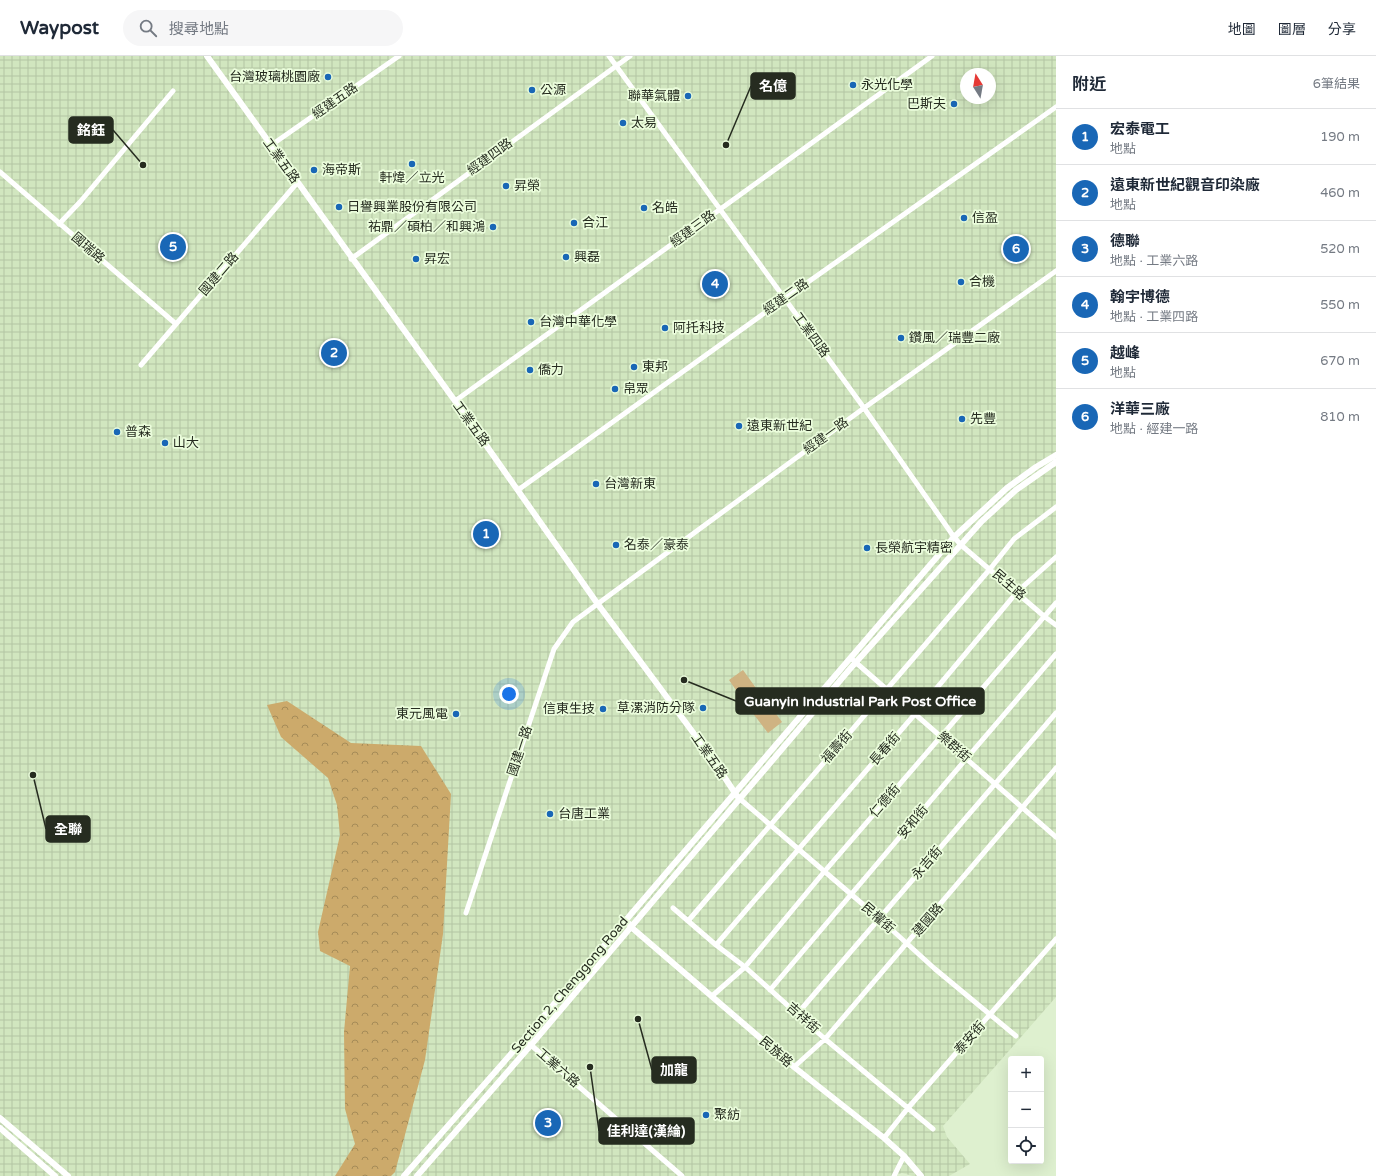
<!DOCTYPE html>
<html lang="zh-TW">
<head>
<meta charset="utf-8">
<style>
	body { margin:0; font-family:"Varela Round","Noto Sans TC",sans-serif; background:#f6f6f7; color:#1f2937 }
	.controls { position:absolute; right:12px; bottom:12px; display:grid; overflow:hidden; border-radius:4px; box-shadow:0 4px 16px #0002 }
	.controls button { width:36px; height:36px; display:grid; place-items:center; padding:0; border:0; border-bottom:1px solid #e0e1e3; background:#fff; color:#1f2937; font:20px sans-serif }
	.compass { position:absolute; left:960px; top:12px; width:36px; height:36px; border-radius:50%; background:#fff; box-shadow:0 4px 16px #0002; rotate:349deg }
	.you { position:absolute; left:509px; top:638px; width:14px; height:14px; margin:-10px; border:3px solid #fff; border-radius:50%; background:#1a73e8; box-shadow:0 0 0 6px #1a73e833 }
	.badge { display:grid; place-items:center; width:26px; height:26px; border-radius:50%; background:#1967b6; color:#fff; font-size:13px; font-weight:700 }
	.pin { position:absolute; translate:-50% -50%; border:2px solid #fff; box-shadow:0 1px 4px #0006 }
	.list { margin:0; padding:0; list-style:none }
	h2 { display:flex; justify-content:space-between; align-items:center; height:52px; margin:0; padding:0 16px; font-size:17px }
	h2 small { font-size:13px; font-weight:400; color:#747a83 }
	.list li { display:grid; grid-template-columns:26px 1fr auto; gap:12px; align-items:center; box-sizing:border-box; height:56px; padding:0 16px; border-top:1px solid #e0e1e3 }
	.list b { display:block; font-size:15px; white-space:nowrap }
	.list p { margin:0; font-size:13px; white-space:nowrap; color:#747a83 }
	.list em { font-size:13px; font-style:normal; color:#747a83 }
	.icon { flex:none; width:22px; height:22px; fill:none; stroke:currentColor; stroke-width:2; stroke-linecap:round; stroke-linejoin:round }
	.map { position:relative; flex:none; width:1056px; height:1120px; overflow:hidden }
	header { display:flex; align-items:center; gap:24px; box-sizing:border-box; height:56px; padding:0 20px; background:#fff; border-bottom:1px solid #e0e1e3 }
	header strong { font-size:19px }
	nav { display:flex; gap:22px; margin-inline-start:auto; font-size:14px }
	.search { width:280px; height:36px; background:#f6f6f7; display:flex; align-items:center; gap:10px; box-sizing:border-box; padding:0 14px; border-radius:22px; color:#747a83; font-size:15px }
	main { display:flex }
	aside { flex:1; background:#fff }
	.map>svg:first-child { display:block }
	.industrial { fill:url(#industrial-grid); fill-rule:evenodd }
	.forest { fill:url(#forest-crowns) }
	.park { fill:#cfb382 }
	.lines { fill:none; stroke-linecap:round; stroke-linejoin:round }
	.minor { stroke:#fff; stroke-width:5 }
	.tertiary { stroke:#fff; stroke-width:6 }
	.poi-dot { fill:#1967b6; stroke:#ebfddc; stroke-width:1.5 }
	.labels { text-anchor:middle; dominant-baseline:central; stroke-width:3.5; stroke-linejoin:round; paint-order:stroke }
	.poi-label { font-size:13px; fill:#262c20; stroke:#ebfddc; text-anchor:start }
	.street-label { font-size:13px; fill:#262c20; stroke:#ebfddc }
	.leader { fill:none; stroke:#262c20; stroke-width:1.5 }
	.callout-dot { fill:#262c20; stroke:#ebfddc; stroke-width:1.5 }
	.callout { fill:#262c20; stroke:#262c20; stroke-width:1.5 }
	.callout-label { font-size:14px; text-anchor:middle; font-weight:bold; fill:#fff }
</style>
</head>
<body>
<header>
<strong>Waypost</strong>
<div class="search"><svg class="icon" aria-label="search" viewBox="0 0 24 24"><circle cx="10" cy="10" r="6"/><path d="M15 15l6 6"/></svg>搜尋地點</div>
<nav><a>地圖</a><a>圖層</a><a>分享</a></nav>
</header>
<main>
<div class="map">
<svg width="1056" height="1120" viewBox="0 0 1056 1120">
	<defs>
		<pattern id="industrial-grid" width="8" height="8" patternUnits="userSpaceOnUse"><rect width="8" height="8" fill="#d1e6bf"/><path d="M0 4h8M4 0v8" fill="none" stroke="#b3c5a4"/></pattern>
		<pattern id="forest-crowns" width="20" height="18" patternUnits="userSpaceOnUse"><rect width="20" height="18" fill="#ccaa6b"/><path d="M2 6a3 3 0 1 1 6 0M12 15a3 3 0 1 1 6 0" fill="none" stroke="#a58b58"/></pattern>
	</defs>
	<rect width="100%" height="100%" fill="#def0cf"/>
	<path class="industrial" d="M0,0H1056V941L943,1070L947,1081L970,1108L949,1120H913L902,1117L892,1120H0ZM966,18H990V42H966Z"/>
	<path class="forest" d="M287,645L351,687L421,690L451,738L443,878L425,1004L395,1116L391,1120H335L355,1088L345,1053L344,976L350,910L320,895L318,876L340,779L337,749L328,722L281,681L267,649Z"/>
	<path class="park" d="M743,614L761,639L747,650L729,624Z
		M763,640L782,666L768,677L748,651Z"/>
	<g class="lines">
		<path class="minor" d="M609,0L864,352L954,481L961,489L1045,561L1056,569
			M270,90L399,0
			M0,116L176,268
			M59,168L80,146L173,35
			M351,203L630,0
			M141,309L297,127
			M455,345L932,0
			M518,434L784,243L1056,51
			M853,604L1056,781
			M740,743L880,863L935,913L1016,980
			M673,852L716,889L745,911L825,983L933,1073
			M466,857L554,593L573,566L864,352L1056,215
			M688,865L990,513L1014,483L1056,451
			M716,889L915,658L1017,536L1056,501
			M770,934L966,703L1056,598
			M712,940L745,911L824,816L1056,547
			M798,957L1056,657
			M524,983L682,1120
			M794,1011L825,983L1056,712
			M884,1082L908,1052L1056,883
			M894,1120L904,1100"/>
		<path class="tertiary" d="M207,0L455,345L597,547L709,698L737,740
			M629,868L631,871L794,1011L884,1082L904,1100L921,1120
			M0,1062L68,1120
			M0,1072L55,1120
			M404,1120L524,983L954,481L1007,432L1036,411L1056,399
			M417,1120L531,989L849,614L982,465L1016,434L1056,406"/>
	</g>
	<g class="poi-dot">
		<circle cx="328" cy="21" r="4"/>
		<circle cx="853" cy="29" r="4"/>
		<circle cx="532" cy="34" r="4"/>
		<circle cx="688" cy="40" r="4"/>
		<circle cx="954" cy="48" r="4"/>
		<circle cx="623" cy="67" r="4"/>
		<circle cx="412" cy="108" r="4"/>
		<circle cx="314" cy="114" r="4"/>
		<circle cx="506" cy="130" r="4"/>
		<circle cx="339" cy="151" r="4"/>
		<circle cx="644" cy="152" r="4"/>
		<circle cx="964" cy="162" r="4"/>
		<circle cx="574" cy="167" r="4"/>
		<circle cx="493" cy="171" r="4"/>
		<circle cx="566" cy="201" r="4"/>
		<circle cx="416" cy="203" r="4"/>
		<circle cx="961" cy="226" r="4"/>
		<circle cx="531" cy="266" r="4"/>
		<circle cx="665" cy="272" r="4"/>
		<circle cx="901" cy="282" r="4"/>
		<circle cx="634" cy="311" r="4"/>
		<circle cx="530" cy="314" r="4"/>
		<circle cx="615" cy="333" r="4"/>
		<circle cx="962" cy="363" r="4"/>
		<circle cx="739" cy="370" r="4"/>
		<circle cx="117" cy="376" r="4"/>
		<circle cx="165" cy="387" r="4"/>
		<circle cx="596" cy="428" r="4"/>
		<circle cx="616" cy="489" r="4"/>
		<circle cx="867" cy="492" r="4"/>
		<circle cx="703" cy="652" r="4"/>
		<circle cx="603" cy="653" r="4"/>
		<circle cx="456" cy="658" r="4"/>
		<circle cx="550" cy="758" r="4"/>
		<circle cx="706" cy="1059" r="4"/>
	</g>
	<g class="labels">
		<g class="poi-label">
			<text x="320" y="21" text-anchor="end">台灣玻璃桃園廠</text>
			<text x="861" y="29">永光化學</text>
			<text x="540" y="34">公源</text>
			<text x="680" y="40" text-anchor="end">聯華氣體</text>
			<text x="946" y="48" text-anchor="end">巴斯夫</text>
			<text x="631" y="67">太易</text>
			<text x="322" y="114">海帝斯</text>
			<text x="412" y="122" text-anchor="middle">軒煒／立光</text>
			<text x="514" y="130">昇榮</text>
			<text x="347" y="151">日譽興業股份有限公司</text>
			<text x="652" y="152">名皓</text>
			<text x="972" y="162">信盈</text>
			<text x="582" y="167">合江</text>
			<text x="485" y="171" text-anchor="end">祐鼎／碩柏／和興鴻</text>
			<text x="574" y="201">興磊</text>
			<text x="424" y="203">昇宏</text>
			<text x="969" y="226">合機</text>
			<text x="539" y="266">台灣中華化學</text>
			<text x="673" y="272">阿托科技</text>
			<text x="909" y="282">鑽風／瑞豐二廠</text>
			<text x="642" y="311">東邦</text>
			<text x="538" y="314">僑力</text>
			<text x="623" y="333">帛眾</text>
			<text x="970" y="363">先豐</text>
			<text x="747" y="370">遠東新世紀</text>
			<text x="125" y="376">普森</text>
			<text x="173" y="387">山大</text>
			<text x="604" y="428">台灣新東</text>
			<text x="624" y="489">名泰／豪泰</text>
			<text x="875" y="492">長榮航宇精密</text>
			<text x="695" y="652" text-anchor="end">草漯消防分隊</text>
			<text x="595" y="653" text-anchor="end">信東生技</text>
			<text x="448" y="658" text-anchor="end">東元風電</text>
			<text x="558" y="758">台唐工業</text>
			<text x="714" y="1059">聚紡</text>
		</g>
		<g class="street-label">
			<text transform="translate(335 45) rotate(-35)">經建五路</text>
			<text transform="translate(490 101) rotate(-36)">經建四路</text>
			<text transform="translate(281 105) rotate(54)">工業五路</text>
			<text transform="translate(693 173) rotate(-36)">經建三路</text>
			<text transform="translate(88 192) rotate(41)">國瑞路</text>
			<text transform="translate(219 218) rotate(-49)">國建二路</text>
			<text transform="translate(786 241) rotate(-35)">經建二路</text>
			<text transform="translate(811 279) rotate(54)">工業四路</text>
			<text transform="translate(471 368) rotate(54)">工業五路</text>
			<text transform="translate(826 380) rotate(-36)">經建一路</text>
			<text transform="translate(1009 529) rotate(41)">民生路</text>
			<text transform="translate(837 691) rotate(-49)">福壽街</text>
			<text transform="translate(954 691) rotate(41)">樂群街</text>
			<text transform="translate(885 693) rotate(-49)">長春街</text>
			<text transform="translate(520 695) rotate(-72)">國建一路</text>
			<text transform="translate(709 700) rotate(55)">工業五路</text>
			<text transform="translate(885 745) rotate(-49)">仁德街</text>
			<text transform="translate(913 766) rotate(-50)">安和街</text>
			<text transform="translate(927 807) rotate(-49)">永吉街</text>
			<text transform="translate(878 862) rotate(41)">民權街</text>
			<text transform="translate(928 864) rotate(-49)">建國路</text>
			<text transform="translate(570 929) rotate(-50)">Section 2, Chenggong Road</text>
			<text transform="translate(803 962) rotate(42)">吉祥街</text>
			<text transform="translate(970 982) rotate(-49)">泰安街</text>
			<text transform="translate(776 996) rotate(41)">民族路</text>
			<text transform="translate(558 1012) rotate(41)">工業六路</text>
		</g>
	</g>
	<path class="leader" d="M726 89L751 30M143 109L113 74M684 624L736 645M33 719L46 773M638 963L652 1014M590 1011L599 1075"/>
	<g class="callout-dot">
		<circle cx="726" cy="89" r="4"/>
		<circle cx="143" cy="109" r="4"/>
		<circle cx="684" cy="624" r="4"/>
		<circle cx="33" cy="719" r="4"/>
		<circle cx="638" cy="963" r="4"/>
		<circle cx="590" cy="1011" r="4"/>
	</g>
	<g class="callout">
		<rect x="751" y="17" width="44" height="26" rx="4"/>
		<rect x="69" y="61" width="44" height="26" rx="4"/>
		<rect x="736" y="632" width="248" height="26" rx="4"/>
		<rect x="46" y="760" width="44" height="26" rx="4"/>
		<rect x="652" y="1001" width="44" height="26" rx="4"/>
		<rect x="599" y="1062" width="95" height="26" rx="4"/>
	</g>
	<g class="callout-label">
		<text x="773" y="35">名億</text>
		<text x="91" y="79">銘鈺</text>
		<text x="860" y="650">Guanyin Industrial Park Post Office</text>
		<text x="68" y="778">全聯</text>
		<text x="674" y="1019">加龍</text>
		<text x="646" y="1080">佳利達(漢綸)</text>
	</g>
</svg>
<div class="controls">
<button>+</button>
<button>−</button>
<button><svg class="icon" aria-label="locate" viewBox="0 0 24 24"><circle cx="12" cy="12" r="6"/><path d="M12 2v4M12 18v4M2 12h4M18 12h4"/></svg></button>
</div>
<svg class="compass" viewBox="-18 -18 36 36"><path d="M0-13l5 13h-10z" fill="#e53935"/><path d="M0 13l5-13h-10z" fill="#747a83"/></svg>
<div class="you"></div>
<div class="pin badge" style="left:486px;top:478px">1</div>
<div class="pin badge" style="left:334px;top:297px">2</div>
<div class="pin badge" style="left:548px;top:1067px">3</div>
<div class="pin badge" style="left:715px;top:228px">4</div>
<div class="pin badge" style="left:173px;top:191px">5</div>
<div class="pin badge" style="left:1016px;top:193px">6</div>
</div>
<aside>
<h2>附近<small>6筆結果</small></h2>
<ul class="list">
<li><span class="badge">1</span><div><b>宏泰電工</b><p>地點</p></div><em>190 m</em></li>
<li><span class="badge">2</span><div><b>遠東新世紀觀音印染廠</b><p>地點</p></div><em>460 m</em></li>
<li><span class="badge">3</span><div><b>德聯</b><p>地點 · 工業六路</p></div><em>520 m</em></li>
<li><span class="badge">4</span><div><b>翰宇博德</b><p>地點 · 工業四路</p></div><em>550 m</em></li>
<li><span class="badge">5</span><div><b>越峰</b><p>地點</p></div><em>670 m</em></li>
<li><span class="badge">6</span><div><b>洋華三廠</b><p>地點 · 經建一路</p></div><em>810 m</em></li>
</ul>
</aside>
</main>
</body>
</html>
